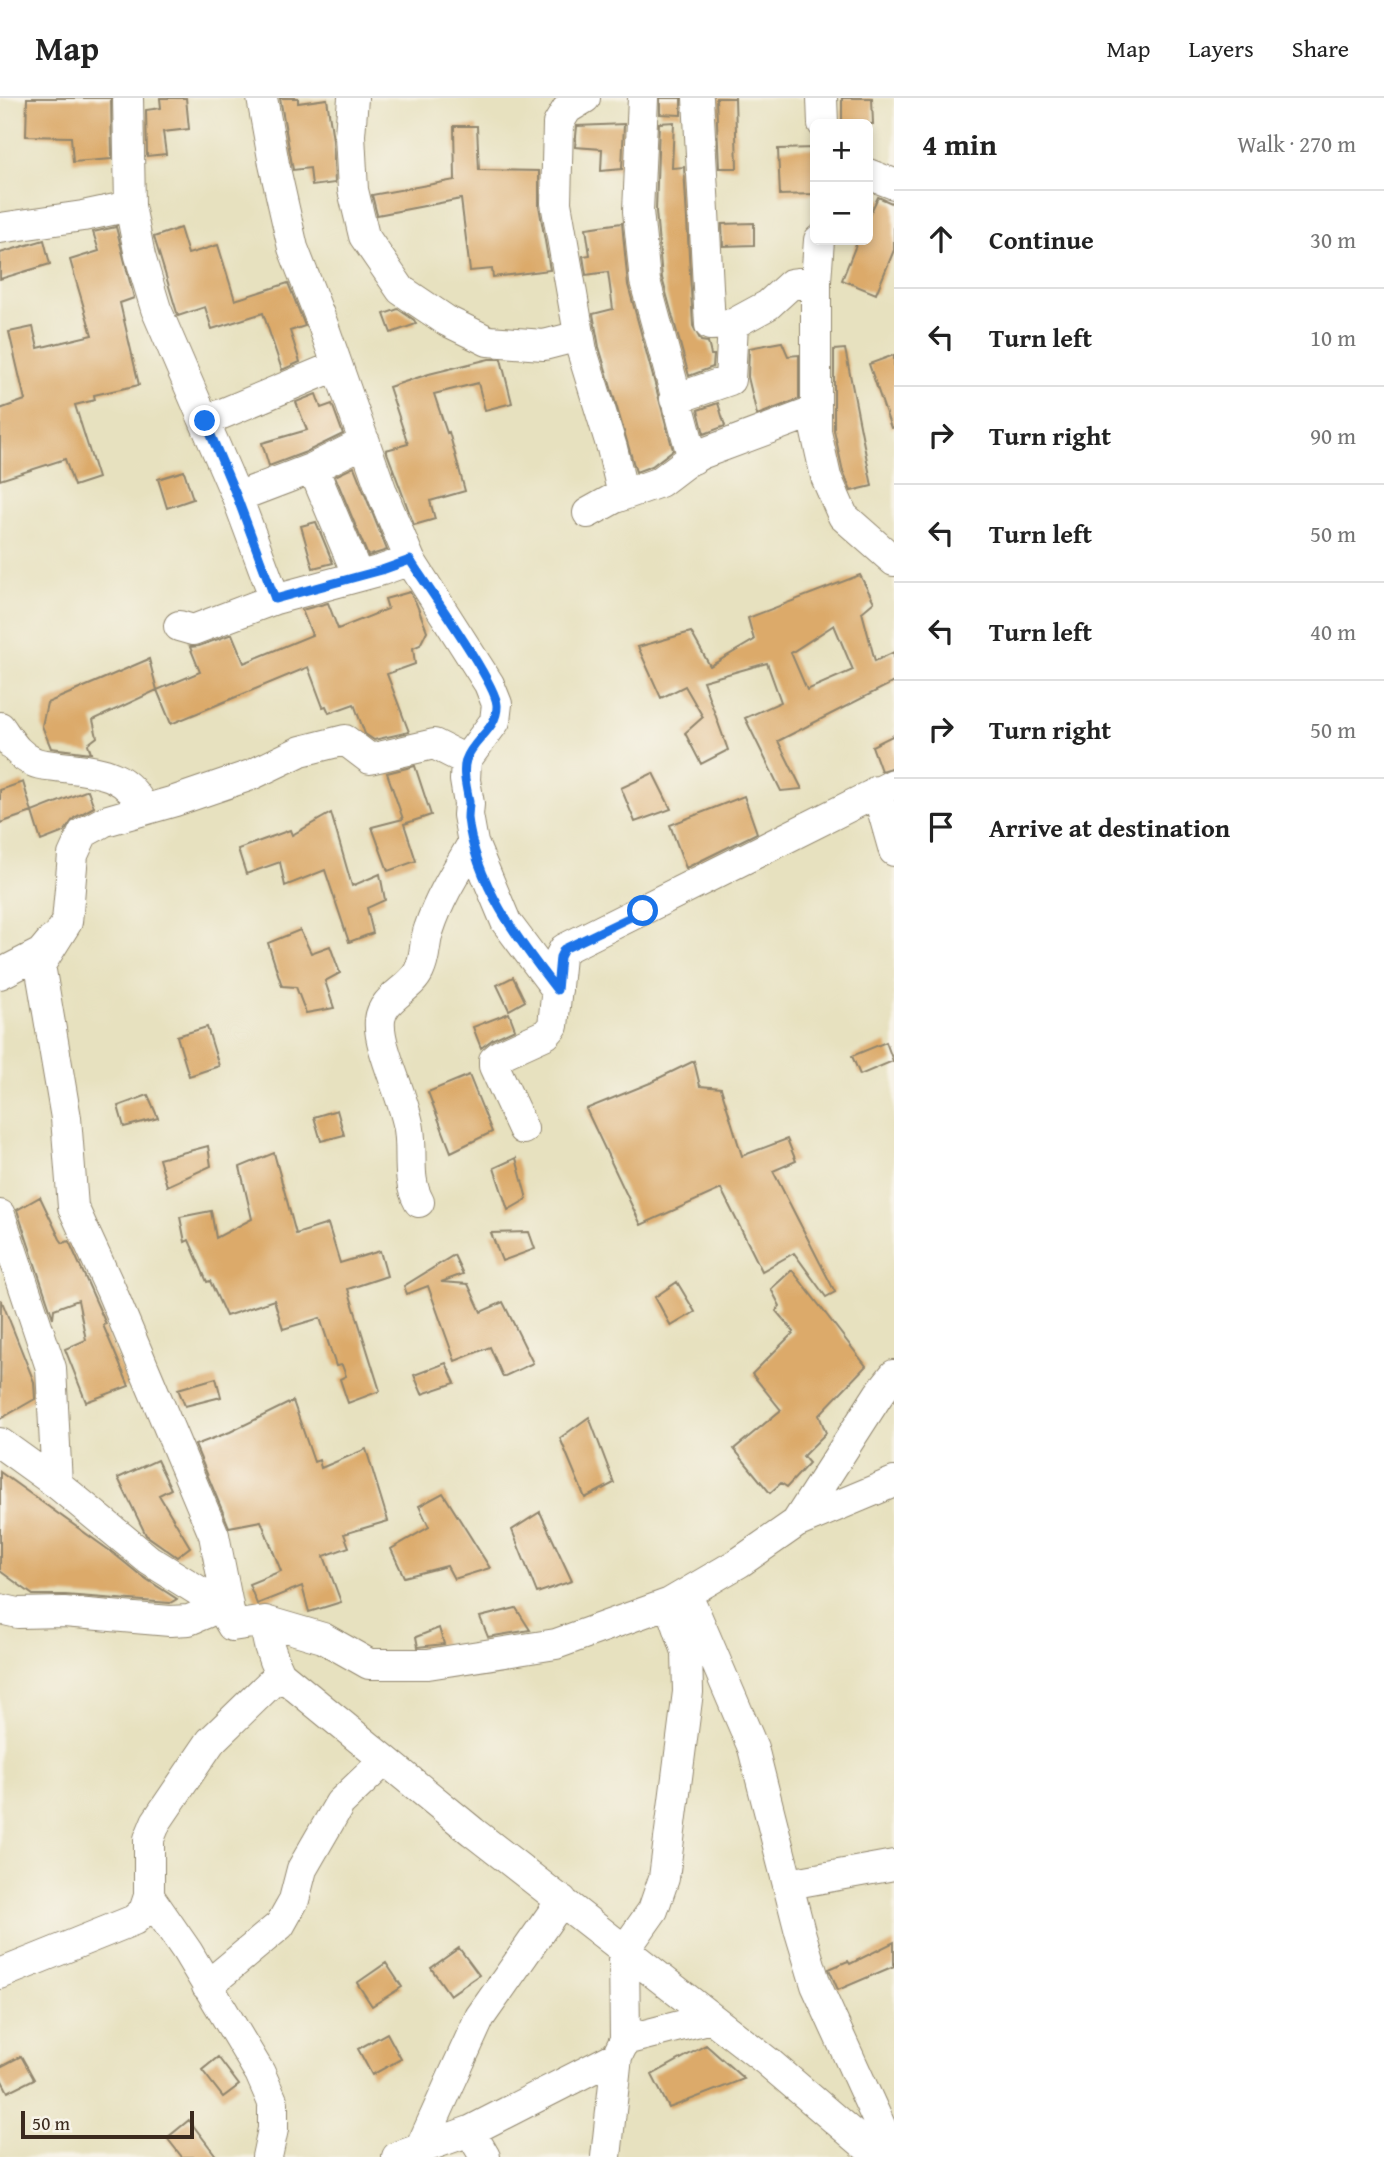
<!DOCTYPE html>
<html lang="en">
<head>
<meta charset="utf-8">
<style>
	body { margin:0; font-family:"Gentium Book Plus",serif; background:#f6f6f6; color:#222 }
	.controls { position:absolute; right:21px; top:21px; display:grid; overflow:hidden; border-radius:10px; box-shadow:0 4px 10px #0003 }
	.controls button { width:63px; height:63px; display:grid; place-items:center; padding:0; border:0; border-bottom:2px solid #e0e0e0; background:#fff; color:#222; font:35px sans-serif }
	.scale { position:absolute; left:21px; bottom:18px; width:173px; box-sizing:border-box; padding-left:7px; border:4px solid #3b2a1e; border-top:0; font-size:19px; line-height:24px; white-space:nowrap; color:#3b2a1e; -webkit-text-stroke:5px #f7f3e8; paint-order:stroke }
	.stop { position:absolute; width:21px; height:21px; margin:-16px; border:5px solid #1a73e8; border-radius:50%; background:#fff }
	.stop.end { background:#1a73e8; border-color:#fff; box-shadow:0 2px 7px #0008 }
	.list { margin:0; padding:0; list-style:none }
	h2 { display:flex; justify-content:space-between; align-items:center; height:91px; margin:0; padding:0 28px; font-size:30px }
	h2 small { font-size:23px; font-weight:400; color:#767676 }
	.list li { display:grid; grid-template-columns:46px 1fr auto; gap:21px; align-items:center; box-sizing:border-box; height:98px; padding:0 28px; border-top:2px solid #e0e0e0 }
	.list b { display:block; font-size:26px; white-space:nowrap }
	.list em { font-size:23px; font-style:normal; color:#767676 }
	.icon { flex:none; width:38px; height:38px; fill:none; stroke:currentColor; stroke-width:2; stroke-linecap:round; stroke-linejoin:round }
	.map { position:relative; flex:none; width:894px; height:2059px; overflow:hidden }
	header { display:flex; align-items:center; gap:42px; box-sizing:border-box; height:98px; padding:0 35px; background:#fff; border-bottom:2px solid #e0e0e0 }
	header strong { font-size:33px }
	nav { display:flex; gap:38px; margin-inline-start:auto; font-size:24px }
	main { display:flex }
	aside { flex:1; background:#fff }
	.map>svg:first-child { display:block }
	.building { fill:#dcaa6a; fill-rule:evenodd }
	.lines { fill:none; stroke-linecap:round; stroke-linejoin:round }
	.minor-casing { stroke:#91866e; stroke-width:32 }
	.minor { stroke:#fff; stroke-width:30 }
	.route { stroke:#1a73e8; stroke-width:9 }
</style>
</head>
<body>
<header>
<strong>Map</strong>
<nav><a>Map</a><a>Layers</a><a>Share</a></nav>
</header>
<main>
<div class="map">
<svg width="894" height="2059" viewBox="0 0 894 2059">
	<rect width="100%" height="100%" fill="#f7f3e8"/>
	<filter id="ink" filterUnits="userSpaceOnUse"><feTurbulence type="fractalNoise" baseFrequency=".0143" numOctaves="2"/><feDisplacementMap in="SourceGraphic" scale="14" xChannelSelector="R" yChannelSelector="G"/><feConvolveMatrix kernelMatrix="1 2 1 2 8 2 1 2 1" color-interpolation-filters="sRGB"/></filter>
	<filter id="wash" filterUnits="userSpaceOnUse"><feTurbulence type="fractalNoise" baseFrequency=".00686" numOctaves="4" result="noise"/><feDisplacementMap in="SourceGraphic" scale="28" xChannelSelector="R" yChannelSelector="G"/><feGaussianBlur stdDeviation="1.57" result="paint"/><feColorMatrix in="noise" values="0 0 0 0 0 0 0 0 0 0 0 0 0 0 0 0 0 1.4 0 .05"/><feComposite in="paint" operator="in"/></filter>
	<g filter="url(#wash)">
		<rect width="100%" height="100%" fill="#e7e1bf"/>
		<g id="blocks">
			<path class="building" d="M27,0H111L112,61L73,64L71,39L26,38Z
				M160,0H186L189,31L163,34L166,56L147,58L146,12L161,10Z
				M280,0H298V5L327,1L333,42L335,85L312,88L310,70L293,72Z
				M660,0H681V17L660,16Z
				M716,0H735L737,70H719Z
				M842,0H872L873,26H842Z
				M674,24L672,70L684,69L693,228L701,243L708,244L711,257H714L713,269L689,278L662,180L656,113L659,25Z
				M624,26L622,71L601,73L602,51L575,49L577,28Z
				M454,28H477L479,72L539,73V108L550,172L493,179L492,171L470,173L461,101L377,117L372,97L455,82Z
				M814,50L815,96L780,97L778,51Z
				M878,99L894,106V152L876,196L842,182L858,142H868V120Z
				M622,125L628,187L673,352L652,368L636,374L599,249L593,216L613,211L608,174L586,177L583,158L590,157L586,130Z
				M754,125V147L723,148L722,126Z
				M116,129L134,200L120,205L139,287L94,297L95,302L75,307L98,380L74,388L65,361L0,382V311L25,302L9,234L33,229L38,250L92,237L70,162L99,153L93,134Z
				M180,130L188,156L218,147L235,202L288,185L305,228L290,233L300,264L282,272L263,215L212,231L205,209L178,218L154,139Z
				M44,142L50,166L0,181V155Z
				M398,211L414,222L416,226L391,235L384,216Z
				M782,244L788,258L799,257V301L757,317L748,279L749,250Z
				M845,251L872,388L851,393L843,374L834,332V252Z
				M894,257V329L891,330L869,266Z
				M489,261H501L512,305L485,312L478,285L434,296L447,335L449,334L465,393L430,403L435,421L414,427L386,352L408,346L389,289L429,276Z
				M316,296L321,310L332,306L343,336L306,354L269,368L262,345L307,332L296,304Z
				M718,305L725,328L704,336L698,312Z
				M354,369L387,452L368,458L335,378Z
				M184,373L193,401L167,410L158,381Z
				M316,424L333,465L313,470L301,428Z
				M860,477L874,504L862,514L875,563L894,554V584L778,643L802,691L781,693L745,620L781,604L767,565L703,583L728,652L701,666L685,635L703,619L685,588L661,600L638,549L691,534L710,568L754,542L748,520ZM834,527L853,572L807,592L791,555Z
				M410,494L416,505L427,533L420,547L413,550L415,566L387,576L409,634L374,642L365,636L354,606L329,615L326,608L323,609L308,569L171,626L157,592L200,574L190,549L199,548L232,536L244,565L312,537L302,512L328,505L338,531L388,511L385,501Z
				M149,561L157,592L93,622L97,639L88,646L91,655L51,650L42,628L47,605Z
				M894,637V669L881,673L872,648Z
				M415,668L431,717L404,726L416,763L388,773L372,729L403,721L387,675Z
				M653,675L671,711L635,724L621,690Z
				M23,684L32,714L0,725V692Z
				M88,692L94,709L74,720L64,734L41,743L32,714Z
				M744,698L757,735L686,770L670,727Z
				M331,715L352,788L380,776L385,802L367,810L373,835L349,844L325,772L285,788L280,764L246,776L238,751L290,732L292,737Z
				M300,832L311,855L330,848L340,875L325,883L334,910L306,915L296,889L282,888L268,845Z
				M513,879L525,903L509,912L497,887Z
				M509,915L515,931L493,941L481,950L473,929Z
				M207,929L219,968L189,978L177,938Z
				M886,944L893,963L860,977L852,958Z
				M694,963L700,988L721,990L742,1058L787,1041L796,1063L773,1073L835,1194L826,1199L794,1155L762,1173L721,1091L641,1127L586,1011L655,983V982Z
				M469,977L492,1034L451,1054L428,994Z
				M148,997L158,1020L124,1029L118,1008Z
				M337,1012L344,1037L321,1043L314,1019Z
				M208,1048L211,1068L167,1088L159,1061Z
				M274,1055L296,1136L328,1126L340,1165L380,1153L387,1178L348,1191L380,1293L348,1305L340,1281L346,1278L342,1267L336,1268L320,1220L283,1231L274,1202L226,1218L210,1183L207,1184L189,1142L185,1144L180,1119L211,1113L216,1140L252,1121L240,1069Z
				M516,1060L527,1101L508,1112L494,1070Z
				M40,1099L60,1141L63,1145L69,1143L106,1226L103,1227L129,1288L86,1304L65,1251L86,1242L78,1202L54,1211L53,1220L17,1112Z
				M529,1134L535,1151L502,1163L491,1135Z
				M454,1157L463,1176L441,1184L468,1186L481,1214L503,1204L533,1265L503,1279L490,1249L455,1263L428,1188L407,1196L404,1188Z
				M792,1172L866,1268L819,1317L826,1335L803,1358L809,1365L787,1389L781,1385L770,1395L734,1351L781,1312L752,1276L794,1234L776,1213L780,1208L771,1191Z
				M677,1184L695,1214L671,1228L655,1199Z
				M1,1201L34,1284L35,1301L0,1321Z
				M446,1265L455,1285L422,1296L414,1277Z
				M216,1280L221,1299L185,1308L178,1291Z
				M293,1303L314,1364L319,1362L321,1370L366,1351L388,1423L344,1436L349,1449L324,1458L341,1504L309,1514L302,1488L257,1506L249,1486L281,1473L261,1423L229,1429L195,1347L230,1334Z
				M589,1319L614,1385L585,1400L560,1340Z
				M157,1362L171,1391L159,1397L190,1449L177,1459L146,1437L118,1380Z
				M0,1374L113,1455L140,1477L177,1501L170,1505L65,1497H33L0,1473Z
				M443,1395L490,1470L454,1481L447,1468L404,1479L391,1451L429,1429L419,1408Z
				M540,1414L572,1483L537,1495L512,1432Z
				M516,1510L530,1532L488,1539L480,1519Z
				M439,1530L444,1546L418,1549L416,1539Z
				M894,1844V1868L838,1892L829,1871L848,1863L850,1866Z
				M459,1850L479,1877L450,1897L431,1870Z
				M386,1865L402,1889L372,1908L357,1885Z
				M387,1935L401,1961L372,1977L358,1951Z
				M706,1947L744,1981L669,2010L652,1977Z
				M21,1958L34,1981L8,1994L0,1979V1969Z
				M218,1959L239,1987L223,1999L202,1972Z
				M189,2022L217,2059H182L167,2040Z"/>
		</g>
	</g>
	<g filter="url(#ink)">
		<use href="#blocks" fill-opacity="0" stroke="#91866e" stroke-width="2"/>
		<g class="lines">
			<defs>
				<path id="minor" d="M128,0L130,108L140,158L156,211L237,399L275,501L382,472L410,462
					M262,0L274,66L293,150L323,227L383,397L410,462L489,586L497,606L495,623L466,662L465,682L469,706L468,717L473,745L506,824L557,892
					M353,0L350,37L353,92L364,138L401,192L447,223L488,243L544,247L579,238
					M585,0L567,11L558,26L556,105L582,253L612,350L623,397
					M643,0L638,113L645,183L693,361
					M698,0L710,227L733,226
					M822,0L823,26
					M868,76L894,86
					M0,130L83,118L130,108
					M819,142L816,183V334L826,379L843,418L894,463
					M675,301L730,282L733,226L768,207L791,186L816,183
					M205,323L336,268
					M313,370L358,478
					M237,399L313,370L365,344
					M588,415L615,400L660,384L685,365L701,356L816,313
					M179,528L193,532L275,501
					M0,629C10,643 17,657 34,664C40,667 48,667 55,668C95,674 125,671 144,712
					M877,693L894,753
					M0,876L41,855L51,843
					M523,1031L494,968V962L500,957L546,936L553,928L560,859L564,851L894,686
					M419,1104C406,1081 413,1057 409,1031C405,1001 377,948 380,922C382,900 411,891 419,873C426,859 424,844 429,831C439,800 457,772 473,745
					M0,1117L51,1270L57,1386
					M0,1345L57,1386L149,1462L218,1505L232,1528L265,1523L323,1540L369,1566H428L556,1546L670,1505L740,1464L796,1425L894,1384
					M796,1425L879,1296L894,1277
					M687,1496L753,1650L800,1834L816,1887L894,2058
					M0,1511L18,1515L64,1514L170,1523L189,1522L206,1515L218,1505
					M265,1523C266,1543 271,1558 280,1576L473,1734L768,1964L879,2059
					M232,1528L214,1437L111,1192L73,1109L66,1020L40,867L67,824L73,757L83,735L105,723L175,703L251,677L301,653L345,642L370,661L434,646L466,662
					M789,1786L894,1767
					M149,1798L187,1853L260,1975L273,2005V2031L267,2059
					M0,1876L134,1822L144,1813L149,1798V1741L156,1724L211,1643L280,1576
					M207,1888L280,1827L294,1802L302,1771L340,1705L385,1662
					M625,1942L624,1853L653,1812L664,1780L688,1594L687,1554L670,1505
					M470,2033L485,2059
					M420,2051L480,1919L562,1802
					M397,2059L470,2033L617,1958
					M606,2059L617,1958L625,1942L711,1920"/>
			</defs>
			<use href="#minor" class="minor-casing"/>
			<use href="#minor" class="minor"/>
		</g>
	</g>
	<g class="lines" filter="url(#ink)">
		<path class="route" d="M205,323L237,399L275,501L382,472L410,462C426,487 496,585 497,607C498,631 473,641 466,662C462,675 467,690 469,704C469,709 468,714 468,720C475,785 518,842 557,892L560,859L564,851L643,813"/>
	</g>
</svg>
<div class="controls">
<button>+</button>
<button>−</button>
</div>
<div class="scale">50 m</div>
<div class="stop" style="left:643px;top:813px"></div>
<div class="stop end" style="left:205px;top:323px"></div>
</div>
<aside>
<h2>4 min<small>Walk · 270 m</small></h2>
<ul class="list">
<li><svg class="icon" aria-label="ahead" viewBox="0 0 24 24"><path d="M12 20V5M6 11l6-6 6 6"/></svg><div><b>Continue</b></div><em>30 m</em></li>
<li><svg class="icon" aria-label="left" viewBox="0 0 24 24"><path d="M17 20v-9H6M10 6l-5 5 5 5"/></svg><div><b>Turn left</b></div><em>10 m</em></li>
<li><svg class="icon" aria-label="right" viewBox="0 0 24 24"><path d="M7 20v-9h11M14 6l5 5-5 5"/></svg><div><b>Turn right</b></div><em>90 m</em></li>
<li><svg class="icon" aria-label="left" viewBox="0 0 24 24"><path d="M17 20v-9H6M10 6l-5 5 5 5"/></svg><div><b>Turn left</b></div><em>50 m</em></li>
<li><svg class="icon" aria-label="left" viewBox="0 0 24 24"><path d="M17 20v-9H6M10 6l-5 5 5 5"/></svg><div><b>Turn left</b></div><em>40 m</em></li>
<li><svg class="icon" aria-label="right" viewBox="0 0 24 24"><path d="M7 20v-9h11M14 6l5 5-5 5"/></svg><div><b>Turn right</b></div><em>50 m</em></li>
<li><svg class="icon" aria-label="arrive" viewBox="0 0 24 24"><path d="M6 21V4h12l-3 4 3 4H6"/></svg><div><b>Arrive at destination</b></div></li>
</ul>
</aside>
</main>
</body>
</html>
